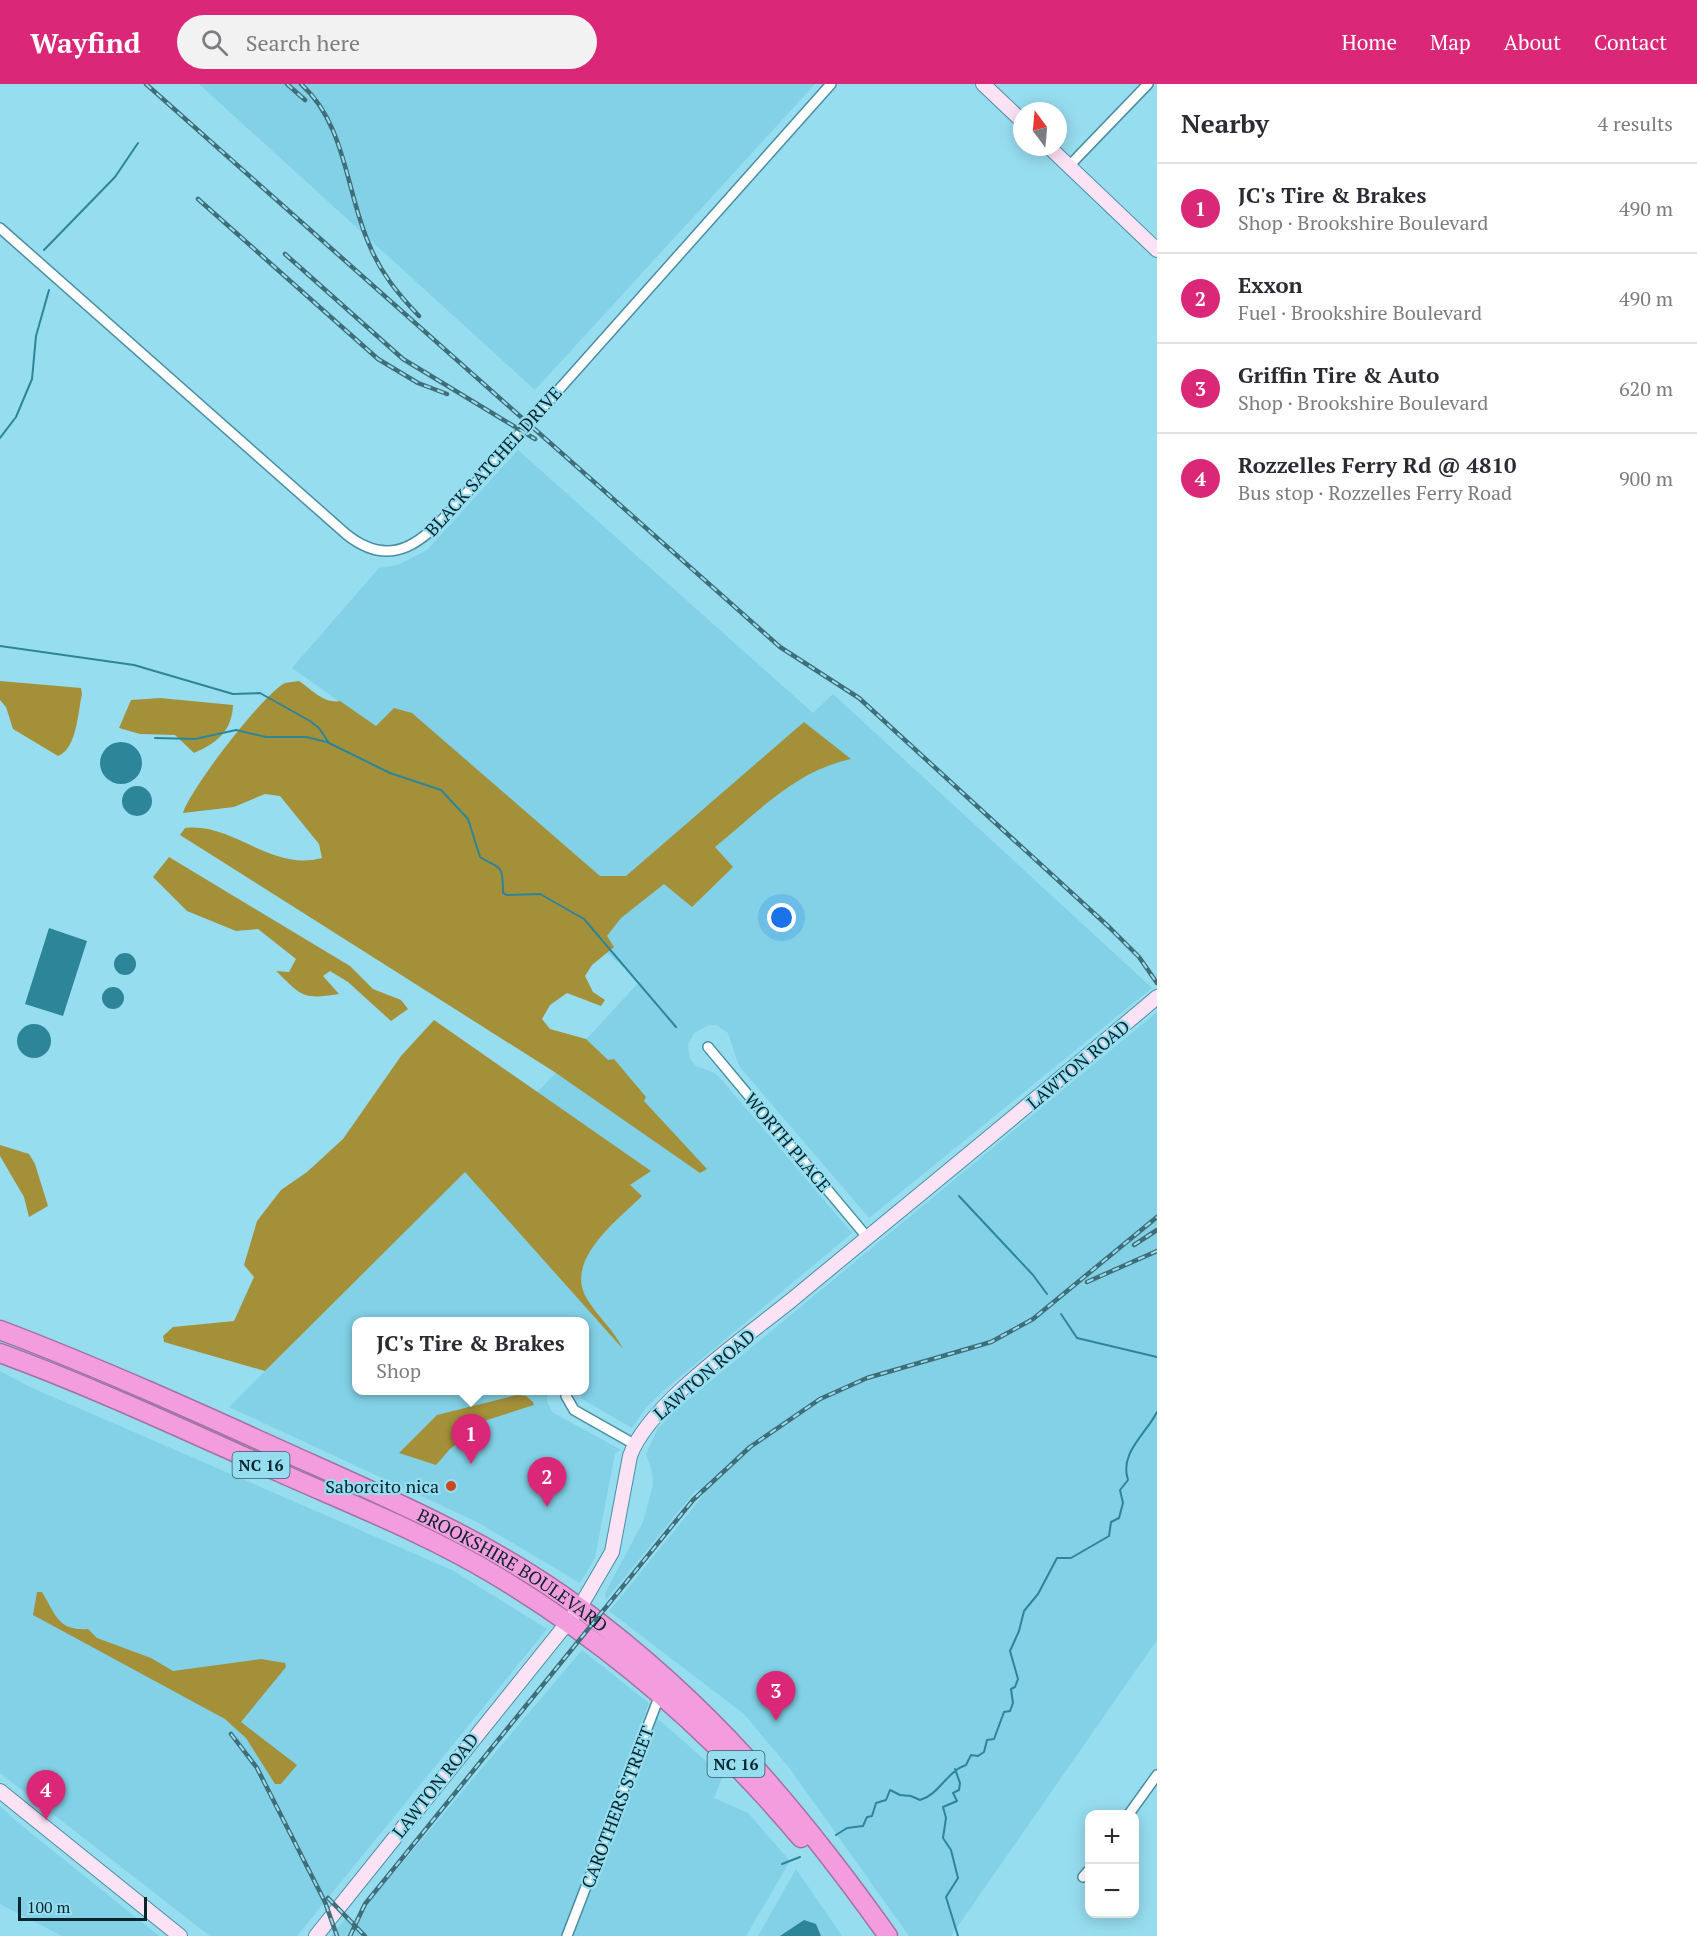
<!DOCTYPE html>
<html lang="en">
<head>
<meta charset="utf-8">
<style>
	body { margin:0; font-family:"PT Serif",serif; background:#f2f2f3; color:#2b2b33 }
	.controls { position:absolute; right:18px; bottom:18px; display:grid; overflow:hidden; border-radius:12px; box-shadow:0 3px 15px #0003 }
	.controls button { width:54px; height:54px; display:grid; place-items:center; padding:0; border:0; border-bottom:2px solid #e1e1e2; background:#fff; color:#2b2b33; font:30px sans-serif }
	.compass { position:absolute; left:1013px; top:18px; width:54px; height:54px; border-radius:50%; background:#fff; box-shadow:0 3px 15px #0003; rotate:344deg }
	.scale { position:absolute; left:18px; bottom:15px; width:129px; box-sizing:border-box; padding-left:6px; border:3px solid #06252c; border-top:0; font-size:16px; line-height:21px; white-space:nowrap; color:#06252c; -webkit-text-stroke:4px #97ddf0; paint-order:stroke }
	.you { position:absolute; left:782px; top:834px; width:21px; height:21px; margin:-15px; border:4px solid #fff; border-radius:50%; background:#1a73e8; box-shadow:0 0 0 9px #1a73e833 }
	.badge { display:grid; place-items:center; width:39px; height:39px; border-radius:50%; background:#db2777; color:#fff; font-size:20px; font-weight:700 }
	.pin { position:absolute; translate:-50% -50px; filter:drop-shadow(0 2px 3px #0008) }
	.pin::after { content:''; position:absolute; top:32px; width:21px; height:18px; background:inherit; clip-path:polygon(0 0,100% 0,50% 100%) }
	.popup { position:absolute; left:352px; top:1233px; width:237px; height:78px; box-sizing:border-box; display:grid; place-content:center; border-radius:12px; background:#fff; filter:drop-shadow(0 2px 4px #0005); font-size:20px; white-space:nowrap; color:#7c7c81 }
	.popup b { font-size:22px; color:#2b2b33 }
	.popup::after { content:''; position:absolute; left:50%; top:100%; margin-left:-12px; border:12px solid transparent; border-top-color:#fff }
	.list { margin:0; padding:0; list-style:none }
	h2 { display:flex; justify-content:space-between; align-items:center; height:78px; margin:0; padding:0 24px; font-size:26px }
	h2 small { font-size:20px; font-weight:400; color:#7c7c81 }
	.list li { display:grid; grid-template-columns:39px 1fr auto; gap:18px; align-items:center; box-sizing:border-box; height:90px; padding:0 24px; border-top:2px solid #e1e1e2 }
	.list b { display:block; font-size:22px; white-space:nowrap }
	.list p { margin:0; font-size:20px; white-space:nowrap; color:#7c7c81 }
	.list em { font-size:20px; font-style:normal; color:#7c7c81 }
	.icon { flex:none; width:33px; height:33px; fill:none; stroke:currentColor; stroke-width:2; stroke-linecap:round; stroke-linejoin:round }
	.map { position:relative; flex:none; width:1157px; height:1852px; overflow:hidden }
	header { display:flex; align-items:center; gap:36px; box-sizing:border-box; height:84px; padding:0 30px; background:#db2777; color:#fff }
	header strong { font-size:28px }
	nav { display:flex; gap:33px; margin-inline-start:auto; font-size:21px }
	.search { width:420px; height:54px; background:#f2f2f3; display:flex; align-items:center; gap:15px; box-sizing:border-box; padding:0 21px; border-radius:33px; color:#7c7c81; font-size:22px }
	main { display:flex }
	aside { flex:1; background:#fff }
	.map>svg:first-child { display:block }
	.built { fill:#82d1e6 }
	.forest { fill:#a49039 }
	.water { fill:#2d859a }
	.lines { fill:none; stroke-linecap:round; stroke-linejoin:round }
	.stream { stroke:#2d859a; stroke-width:2 }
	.street-casing { stroke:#498fa1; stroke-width:12 }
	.secondary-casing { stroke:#498fa1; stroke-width:16 }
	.highway-casing { stroke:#a173a0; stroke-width:21 }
	.street { stroke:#fff; stroke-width:9 }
	.secondary { stroke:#fce2f5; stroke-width:14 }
	.highway { stroke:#f49dde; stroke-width:18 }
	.rail-casing { stroke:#3f6d78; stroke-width:4.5 }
	.rail { stroke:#97ddf0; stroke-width:2; stroke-dasharray:7; stroke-linecap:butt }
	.poi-dot { fill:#ce461c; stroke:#97ddf0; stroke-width:2 }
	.labels { text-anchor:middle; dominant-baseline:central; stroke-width:4.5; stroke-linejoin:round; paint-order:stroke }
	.shield { fill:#97ddf0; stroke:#325c67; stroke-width:1.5 }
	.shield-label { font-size:16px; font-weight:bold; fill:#06252c }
	.street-label { font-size:18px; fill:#06252c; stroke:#97ddf0 }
	.poi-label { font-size:18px; fill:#06252c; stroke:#97ddf0; text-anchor:end }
</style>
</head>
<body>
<header>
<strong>Wayfind</strong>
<div class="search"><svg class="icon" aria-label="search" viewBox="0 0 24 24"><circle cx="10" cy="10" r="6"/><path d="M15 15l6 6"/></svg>Search here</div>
<nav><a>Home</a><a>Map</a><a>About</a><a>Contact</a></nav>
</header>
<main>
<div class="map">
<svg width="1157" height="1852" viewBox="0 0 1157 1852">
	<rect width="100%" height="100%" fill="#97ddf0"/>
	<path class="built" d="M199,0H815L535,306Z
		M518,366L813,629L833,610L1152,904L869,1134L739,982L728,949L716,941H709L694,949L688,961L690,975L696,982L715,989L721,995L852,1149L662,1308L645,1325L632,1344L582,1315L580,1307L585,1306V1238H357V1306L547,1307V1317L552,1328L621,1366L615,1369L595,1474L580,1499L479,1439L229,1323L465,1087L640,897L581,847L394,625L376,643L292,584L379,484L398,481L427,466Z
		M1157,928V1556L951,1852H909L790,1685L744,1630L609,1527L705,1409L696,1406L606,1516L605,1509L643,1438L653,1401L652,1387L646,1370L657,1346L671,1330Z
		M0,1287L30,1303L452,1486L547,1545L297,1852H210L0,1689Z
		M582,1566L649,1619L561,1852H331L347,1832L353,1837Z
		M657,1634L723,1692L714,1714L748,1729L790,1777L746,1852H571Z
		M0,1722L16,1737L159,1852H62L0,1820Z
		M796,1785L842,1852H758Z"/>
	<path class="forest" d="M0,597L81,604L82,610C78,627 77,665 58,672L13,645L6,623L0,616Z
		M299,597C311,605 324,620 340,617L376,642L394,624L412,629L600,792H626L804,638L851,675C795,687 758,728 715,763L733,783L692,823L664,800L621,834L607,852L614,863L592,881L585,892L593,908L605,916L601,922L567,909L550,921L542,935L550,945L586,955L608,976L614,975L646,1013L644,1017L707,1085L700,1089L556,989L180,751L185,744C233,738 271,788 322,774L319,760L280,712L265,710L234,723L183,729C190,705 264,609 285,599C289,598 295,598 299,597Z
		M160,614L233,621C232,647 217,659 194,669L175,651L140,650L119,644L131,616Z
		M169,773L350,882L373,905L401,916L408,925L391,937L348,898L330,887L323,892L339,910C302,916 302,912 276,887L289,888L296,875L258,845L236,847L187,827L153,793Z
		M434,936L651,1087L630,1101L642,1112C619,1135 563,1176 587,1215C598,1233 614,1246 623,1265L465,1088L265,1287L164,1258L163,1252L173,1243L234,1237L254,1193L244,1181L257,1137L281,1106L307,1088L343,1055L401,972Z
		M0,1061L29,1070L35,1080L48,1122L29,1133L24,1113L0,1072Z
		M517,1311L526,1312L533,1318L534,1321L487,1336L450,1365L436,1381L399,1369L437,1331Z
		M37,1508H42C56,1531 58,1547 88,1545L97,1554L151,1574L173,1587L261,1575L285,1579L286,1583L241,1638L297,1681L281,1700H275L246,1654L225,1635L33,1531Z"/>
	<path class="water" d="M100 679a21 21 0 1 1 42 0a21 21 0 1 1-42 0Z
		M122 717a15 15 0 1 1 30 0a15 15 0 1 1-30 0Z
		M49,844L87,857L63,932L25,920Z
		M114 880a11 11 0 1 1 22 0a11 11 0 1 1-22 0Z
		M102 914a11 11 0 1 1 22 0a11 11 0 1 1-22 0Z
		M17 957a17 17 0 1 1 34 0a17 17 0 1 1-34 0Z
		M804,1836L816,1840L821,1852H780Z"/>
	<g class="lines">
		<path class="stream" d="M44,166L115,93L138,59
			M0,354L16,333L32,295L36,252L49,206
			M0,562L134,581L233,610L260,609L310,637L319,644L329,659
			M155,654L195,655L236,646L266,653H306L327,658L390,689L441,706L468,735L480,773C500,786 503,778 503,809L507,811L540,810L584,835L676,943
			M959,1112L1033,1191L1047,1210
			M1061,1230L1077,1254L1157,1273
			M955,1685L960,1699L959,1706L953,1709L957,1717L943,1723L946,1734L943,1754L951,1766L958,1794L946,1813L958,1852
			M836,1751L847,1744L863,1742L867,1733L872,1732L876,1719L886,1716L890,1706L900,1711L911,1712L920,1716C939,1711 947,1687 966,1681L971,1671L978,1672L984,1668L987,1656L994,1655L1004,1628L1010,1627L1013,1619L1011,1605L1015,1603L1018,1595L1010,1567L1019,1547L1024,1527L1038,1510L1057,1474H1071L1109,1452L1111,1438L1119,1434L1123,1419L1120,1406L1128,1396C1119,1369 1146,1350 1157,1328
			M782,1780L800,1773"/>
		<defs>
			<path id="street" d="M1069,82L1148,0
				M0,144L346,450C393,488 424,456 457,420L831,0
				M708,963L867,1153
				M566,1312L574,1326L634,1360
				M1129,1730L1157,1691
				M1083,1793L1090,1785
				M567,1852L661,1608"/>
			<path id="secondary" d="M983,0L1022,37
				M1049,63L1157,166
				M0,1707L180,1852
				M316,1852L580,1523L612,1468L630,1372C648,1320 749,1251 794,1214C915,1114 1037,1015 1157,913"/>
			<g id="highway">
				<path id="s1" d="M0,1246C100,1284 197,1328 294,1372C392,1416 493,1459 580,1524C708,1619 796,1723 888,1852"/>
				<path d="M0,1269C90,1302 176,1342 263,1381C340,1416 422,1447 495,1491C613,1562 713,1649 801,1754"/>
			</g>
		</defs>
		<use href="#street" class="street-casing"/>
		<use href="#secondary" class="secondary-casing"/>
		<use href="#highway" class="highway-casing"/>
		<use href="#street" class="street"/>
		<use href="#secondary" class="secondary"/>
		<use href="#highway" class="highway"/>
		<defs>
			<path id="rail" d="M146,0L780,563L859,614L1109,843L1139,873L1157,899
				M287,0L305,16
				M301,0C346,40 346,108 369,160C380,188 398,210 419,232
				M198,115L378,275L418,299L447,310
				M285,170L403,275L535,355
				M1134,1161L1157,1146
				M1087,1198L1157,1167
				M231,1650L257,1684L325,1818L337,1852
				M328,1814L365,1852
				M350,1852L365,1820L693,1416L750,1363L820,1315L867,1294L991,1258L1033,1235L1157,1133"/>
		</defs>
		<use href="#rail" class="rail-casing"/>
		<use href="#rail" class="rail"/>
	</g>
	<circle class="poi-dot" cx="451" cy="1402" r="6"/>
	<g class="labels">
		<g class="shield">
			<rect x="232.5" y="1368" width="57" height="26" rx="4.5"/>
			<rect x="707.5" y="1667" width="57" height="26" rx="4.5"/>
		</g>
		<g class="shield-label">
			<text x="261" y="1381">NC 16</text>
			<text x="736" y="1680">NC 16</text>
		</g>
		<g class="street-label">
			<text transform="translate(493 377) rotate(-48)">BLACK SATCHEL DRIVE</text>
			<text transform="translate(1078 980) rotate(-40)">LAWTON ROAD</text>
			<text transform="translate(788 1058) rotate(50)">WORTH PLACE</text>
			<text transform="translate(704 1290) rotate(-41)">LAWTON ROAD</text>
			<text stroke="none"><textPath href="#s1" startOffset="567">BROOKSHIRE BOULEVARD</textPath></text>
			<text transform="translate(435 1701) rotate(-52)">LAWTON ROAD</text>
			<text transform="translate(617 1723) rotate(-69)">CAROTHERS STREET</text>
		</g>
		<g class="poi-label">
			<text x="439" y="1402">Saborcito nica</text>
		</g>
	</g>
</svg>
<div class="controls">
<button>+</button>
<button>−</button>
</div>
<svg class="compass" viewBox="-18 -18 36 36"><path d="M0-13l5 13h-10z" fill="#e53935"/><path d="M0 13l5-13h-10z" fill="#7c7c81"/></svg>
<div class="scale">100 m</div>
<div class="you"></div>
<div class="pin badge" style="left:471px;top:1380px">1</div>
<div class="popup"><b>JC's Tire &amp; Brakes</b>Shop</div>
<div class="pin badge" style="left:547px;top:1423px">2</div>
<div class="pin badge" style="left:776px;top:1637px">3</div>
<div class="pin badge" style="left:46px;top:1736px">4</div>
</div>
<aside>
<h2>Nearby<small>4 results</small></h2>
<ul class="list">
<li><span class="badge">1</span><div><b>JC's Tire &amp; Brakes</b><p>Shop · Brookshire Boulevard</p></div><em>490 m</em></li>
<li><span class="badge">2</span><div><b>Exxon</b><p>Fuel · Brookshire Boulevard</p></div><em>490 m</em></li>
<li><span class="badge">3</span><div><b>Griffin Tire &amp; Auto</b><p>Shop · Brookshire Boulevard</p></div><em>620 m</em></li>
<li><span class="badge">4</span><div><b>Rozzelles Ferry Rd @ 4810</b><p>Bus stop · Rozzelles Ferry Road</p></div><em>900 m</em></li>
</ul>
</aside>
</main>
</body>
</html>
